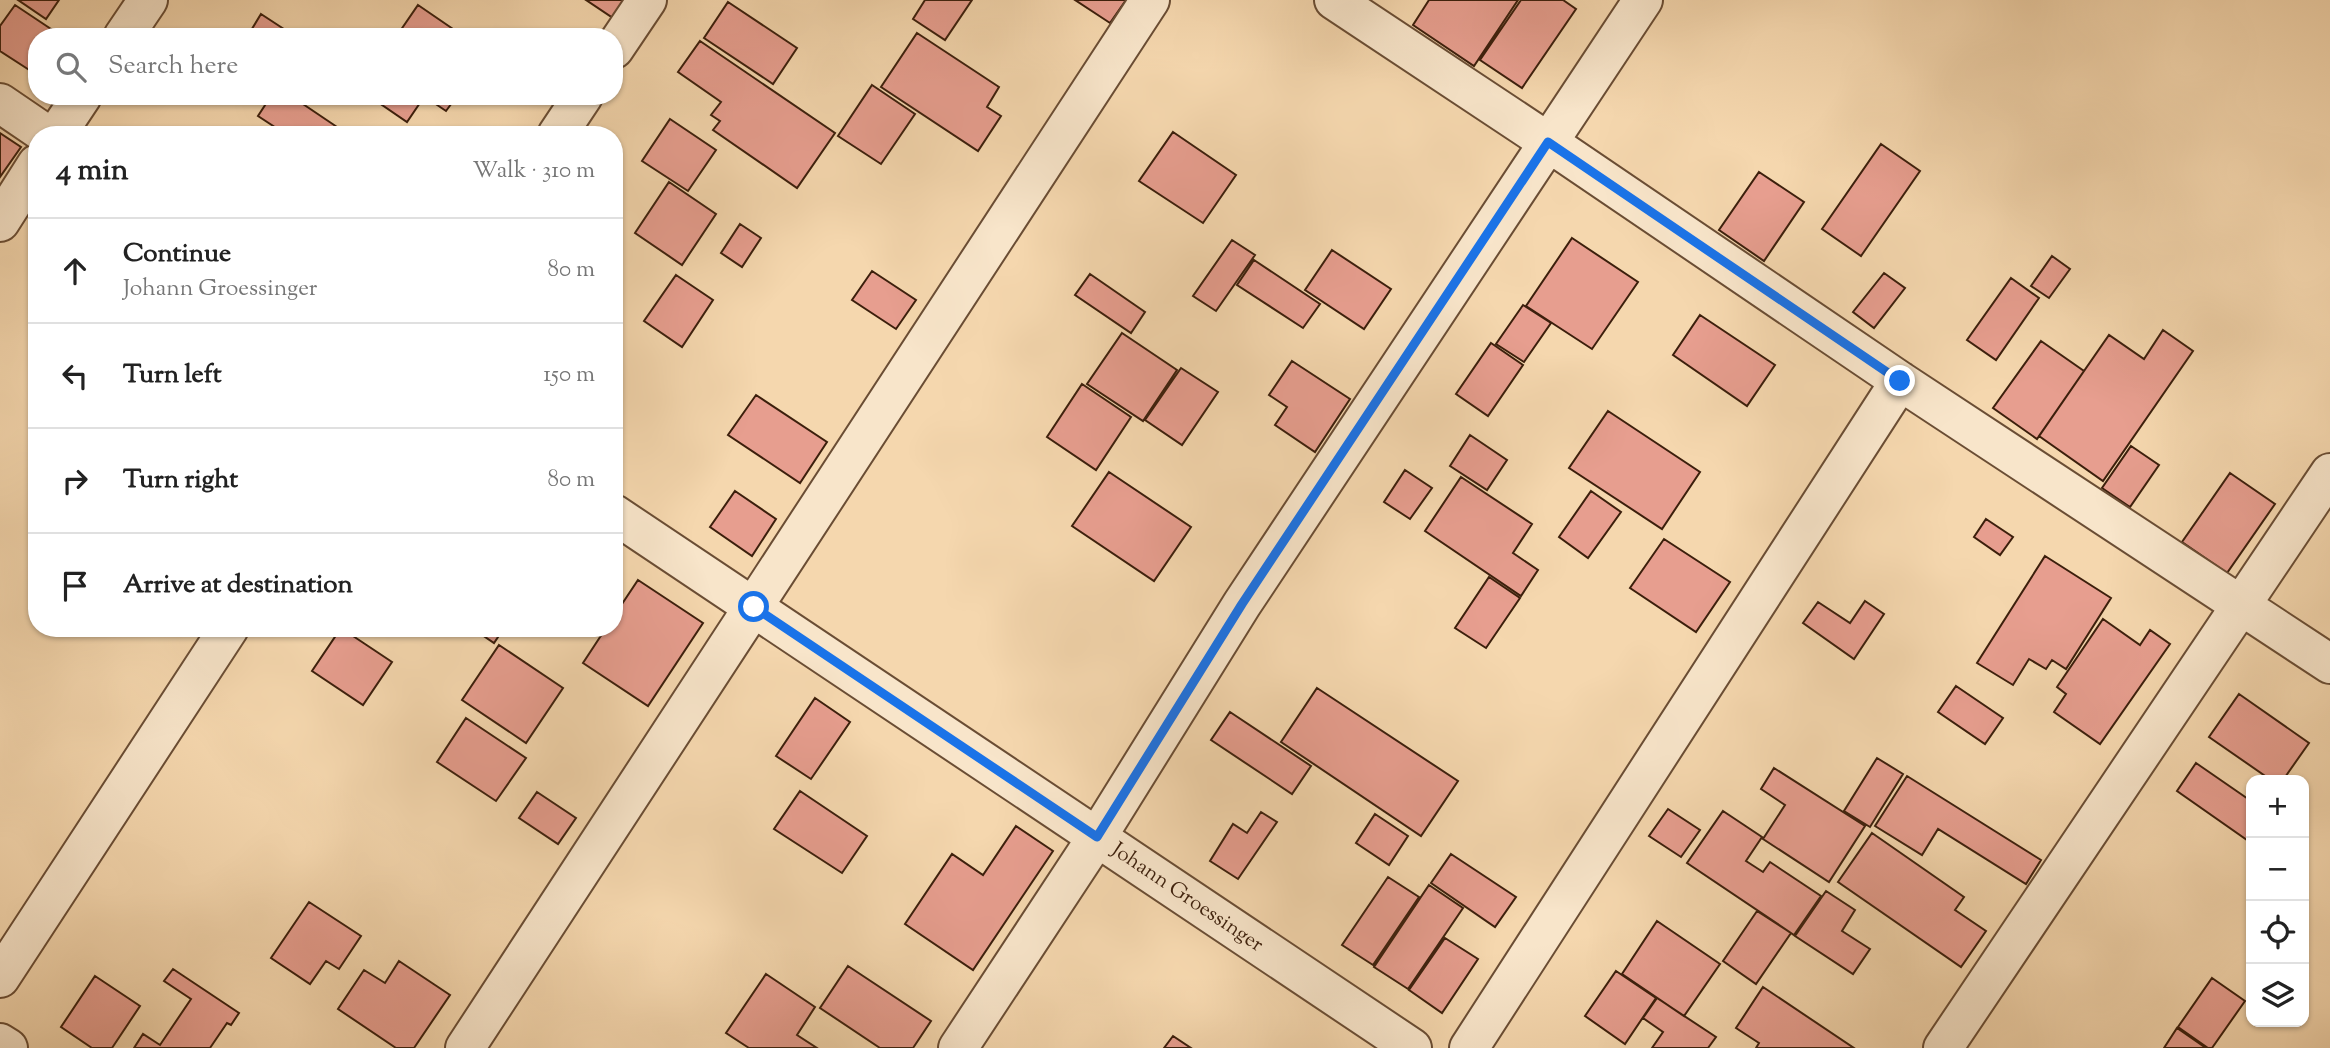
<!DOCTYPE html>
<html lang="en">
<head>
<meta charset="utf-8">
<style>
	body { margin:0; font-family:"Sorts Mill Goudy",serif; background:#f2f2f2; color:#222 }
	.controls { position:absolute; right:21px; bottom:21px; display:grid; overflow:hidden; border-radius:14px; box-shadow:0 2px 5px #0004 }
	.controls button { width:63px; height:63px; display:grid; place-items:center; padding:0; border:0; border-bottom:2px solid #e0e0e0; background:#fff; color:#222; font:35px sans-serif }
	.stop { position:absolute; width:21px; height:21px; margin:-16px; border:5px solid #1a73e8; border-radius:50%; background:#fff }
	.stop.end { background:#1a73e8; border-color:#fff; box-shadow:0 2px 7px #0008 }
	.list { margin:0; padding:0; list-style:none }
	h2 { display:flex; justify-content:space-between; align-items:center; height:91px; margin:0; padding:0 28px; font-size:30px }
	h2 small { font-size:23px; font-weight:400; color:#767676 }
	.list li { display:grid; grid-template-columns:46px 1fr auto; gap:21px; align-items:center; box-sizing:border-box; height:105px; padding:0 28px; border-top:2px solid #e0e0e0 }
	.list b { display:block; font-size:26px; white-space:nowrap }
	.list p { margin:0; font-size:23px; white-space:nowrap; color:#767676 }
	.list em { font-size:23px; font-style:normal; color:#767676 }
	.icon { flex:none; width:38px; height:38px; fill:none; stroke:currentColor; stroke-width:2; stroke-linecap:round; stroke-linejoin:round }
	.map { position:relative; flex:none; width:2330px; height:1048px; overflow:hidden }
	.search { position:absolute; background:#fff; box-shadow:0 2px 5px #0004; left:28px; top:28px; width:595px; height:77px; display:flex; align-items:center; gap:18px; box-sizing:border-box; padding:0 24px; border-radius:28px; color:#767676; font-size:26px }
	.panel { position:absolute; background:#fff; box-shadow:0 2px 5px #0004; left:28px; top:126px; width:595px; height:511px; border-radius:28px }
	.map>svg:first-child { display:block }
	.building { fill:#e79e8f; stroke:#3c1f0c; stroke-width:2 }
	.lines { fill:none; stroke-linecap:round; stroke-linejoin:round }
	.street-casing { stroke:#6a4d34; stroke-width:42 }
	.street { stroke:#f8e5ca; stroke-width:38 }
	.route { stroke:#1a73e8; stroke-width:9 }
	.labels { text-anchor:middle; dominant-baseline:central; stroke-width:5; stroke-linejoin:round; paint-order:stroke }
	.street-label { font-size:21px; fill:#3c1f0c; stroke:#f8e5ca }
</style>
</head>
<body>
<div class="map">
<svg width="2330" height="1048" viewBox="0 0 2330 1048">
	<rect width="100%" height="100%" fill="#f5d7ae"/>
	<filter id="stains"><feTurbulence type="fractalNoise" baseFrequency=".00286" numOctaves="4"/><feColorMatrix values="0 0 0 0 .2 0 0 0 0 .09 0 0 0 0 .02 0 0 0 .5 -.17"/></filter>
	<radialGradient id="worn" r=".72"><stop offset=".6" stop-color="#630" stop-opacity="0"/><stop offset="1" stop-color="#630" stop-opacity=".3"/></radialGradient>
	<path class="building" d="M18,0H59L46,19Z
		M586,0H634L619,22Z
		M925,0H972L945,40L913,19Z
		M1075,0H1126L1110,23Z
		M1429,0H1518L1474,66L1413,25Z
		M1521,0H1563L1576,9L1522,88L1480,60Z
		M728,2L797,48L773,84L704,38Z
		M15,5L63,37H37V75L0,51V26Z
		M418,5L453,29L448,37H396Z
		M261,14L296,37H247Z
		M917,33L999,87L987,107L1001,116L978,151L881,87Z
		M700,41L835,133L797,188L713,130L720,121L711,115L721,102L678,72Z
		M872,85L915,114L881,164L838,136Z
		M271,96H291L340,129L337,135H287L258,116Z
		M369,96H422L424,97L407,122Z
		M424,96H457L446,111Z
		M670,119L716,150L688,191L642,161Z
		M1173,132L1236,175L1203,223L1139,181Z
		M0,133L21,147L0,177Z
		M1881,144L1920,171L1861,256L1822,229Z
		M1759,172L1804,202L1764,261L1719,230Z
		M669,182L716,214L682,265L635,233Z
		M740,224L761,238L742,267L721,253Z
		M1572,238L1638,282L1592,349L1526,306Z
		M1232,240L1255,255L1216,311L1193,296Z
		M1332,250L1391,289L1364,329L1305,290Z
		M2052,256L2070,269L2049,298L2031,286Z
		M1254,260L1320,304L1303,328L1237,285Z
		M872,271L916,300L896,329L852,300Z
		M1884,273L1905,288L1874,328L1853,312Z
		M1090,274L1145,312L1131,333L1075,295Z
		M676,275L713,300L682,347L644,321Z
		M2011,278L2039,298L1996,360L1967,340Z
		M1523,305L1551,323L1524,362L1496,344Z
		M1700,315L1775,365L1747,406L1673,355Z
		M2163,330L2193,351L2103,481L2039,436L2109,335L2144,359Z
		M1122,333L1177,370L1143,421L1087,384Z
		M2041,341L2084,371L2037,439L1993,408Z
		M1491,343L1523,365L1488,416L1456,394Z
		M1292,361L1350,399L1315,452L1275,425L1287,407L1269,395Z
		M1181,368L1218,392L1182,445L1145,420Z
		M1082,384L1131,417L1096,470L1047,437Z
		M756,395L827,442L800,483L728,435Z
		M1608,411L1700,472L1662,529L1569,468Z
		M1470,435L1507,460L1487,490L1450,466Z
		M2131,446L2159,465L2130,507L2102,488Z
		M1405,470L1432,488L1410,519L1384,502Z
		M1109,472L1191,527L1154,581L1072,526Z
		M2230,473L2275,504L2227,573L2182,542Z
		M1461,477L1532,524L1513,553L1538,570L1521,596L1425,531Z
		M735,491L776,519L752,556L710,527Z
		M1591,491L1621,512L1588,558L1559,537Z
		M1986,519L2013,537L2000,555L1974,537Z
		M1664,539L1730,582L1696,632L1630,588Z
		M2045,556L2111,598L2066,669L2052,660L2046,669L2029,659L2013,685L1977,663Z
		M1489,577L1520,598L1486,648L1455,628Z
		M638,580L703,623L648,706L583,663L606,628H614V616Z
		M1865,601L1884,614L1854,659L1803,623L1818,602L1850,623Z
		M2103,619L2140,645L2150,630L2170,644L2100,744L2054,712L2066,694L2057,687Z
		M341,628L392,662L363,705L312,671Z
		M472,628H504L494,643Z
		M499,645L563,688L526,743L462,700Z
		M1956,686L2003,718L1985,744L1938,712Z
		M1317,688L1458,781L1421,836L1281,742Z
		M2239,694L2309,743L2283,780H2271L2209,737Z
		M815,698L850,722L811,779L776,756Z
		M1230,712L1311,766L1292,794L1211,740Z
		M466,718L526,758L496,801L437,762Z
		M1877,758L1903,774L1870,827L1844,811Z
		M2196,763L2251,801V833L2247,840L2177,791Z
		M1774,768L1865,826L1829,882L1763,839L1785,805L1761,789Z
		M1907,776L2041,860L2026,884L1938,829L1922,855L1875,826Z
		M800,791L867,836L842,873L774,829Z
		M537,792L576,818L558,844L519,818Z
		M1668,809L1700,830L1681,857L1649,836Z
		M1723,811L1762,837L1746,861L1763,872L1770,862L1821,896L1794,935L1687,863Z
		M1261,812L1277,822L1238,879L1210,861L1233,824L1247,833Z
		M1375,814L1408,836L1389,865L1356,843Z
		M1016,826L1053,851L973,970L905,924L952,854L983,875Z
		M1872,833L1964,897L1955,910L1986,931L1961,967L1838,882Z
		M1451,854L1516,897L1495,927L1431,883Z
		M1388,877L1419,897L1373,965L1342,945Z
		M1429,885L1463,908L1408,989L1374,967Z
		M1826,891L1855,910L1842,931L1870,949L1853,974L1795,936Z
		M309,902L361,936L339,969L326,961L310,984L271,958Z
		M1757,911L1791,933L1756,984L1723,961Z
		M1657,921L1720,964L1684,1016L1622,974Z
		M1445,938L1478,959L1442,1013L1409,990Z
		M399,961L450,995L414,1048H396L338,1009L364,970L385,983Z
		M848,966L931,1021L913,1048H880L820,1008Z
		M173,969L239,1013L231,1025L227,1023L210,1048H134L143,1034L160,1045L191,999L164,981Z
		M1616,971L1656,998L1625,1044L1585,1016Z
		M766,974L815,1007L797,1035L817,1048H749L726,1033Z
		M95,976L140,1006L112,1048H92L61,1027Z
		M2212,978L2245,1001L2212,1048H2208L2178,1027Z
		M1763,987L1854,1048H1756L1759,1043L1736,1028Z
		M1657,998L1716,1037L1708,1048H1652L1663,1032L1643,1018Z
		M2177,1028L2206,1048H2164Z
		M1173,1036L1191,1048H1164Z"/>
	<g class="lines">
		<defs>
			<path id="street" d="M1334,0L1548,142L1900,381L2330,664
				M123,37L148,0
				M614,49L647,0
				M0,103L47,135
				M56,135L82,96
				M557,135L583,96
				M0,222L37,164
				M614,514L1412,1048
				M0,978L229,628
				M0,1043L8,1048
				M465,1048L1150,0
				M958,1048L1097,837L1242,604L1643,0
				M1469,1048L1900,381
				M1943,1048L2330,473"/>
		</defs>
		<use href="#street" class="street-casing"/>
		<use href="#street" class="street"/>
	</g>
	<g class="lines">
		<path class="route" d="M754,607L1097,837L1242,604L1548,142L1900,381"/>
	</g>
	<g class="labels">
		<g class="street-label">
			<text transform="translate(1187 898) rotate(34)">Johann Groessinger</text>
		</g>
	</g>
	<rect width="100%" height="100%" filter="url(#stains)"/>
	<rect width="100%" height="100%" fill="url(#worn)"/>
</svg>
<div class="controls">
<button>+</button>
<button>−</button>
<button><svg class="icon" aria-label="locate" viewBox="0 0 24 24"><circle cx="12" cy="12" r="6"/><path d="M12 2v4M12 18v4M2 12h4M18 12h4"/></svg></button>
<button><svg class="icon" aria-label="layers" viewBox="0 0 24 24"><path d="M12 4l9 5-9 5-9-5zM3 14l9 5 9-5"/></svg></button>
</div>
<div class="stop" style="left:754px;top:607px"></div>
<div class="stop end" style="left:1900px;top:381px"></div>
<div class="search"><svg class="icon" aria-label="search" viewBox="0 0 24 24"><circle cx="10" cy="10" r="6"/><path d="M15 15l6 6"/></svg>Search here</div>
<section class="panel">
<h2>4 min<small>Walk · 310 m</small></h2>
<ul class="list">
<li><svg class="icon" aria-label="ahead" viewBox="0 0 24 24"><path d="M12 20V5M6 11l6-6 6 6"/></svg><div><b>Continue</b><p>Johann Groessinger</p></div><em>80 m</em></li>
<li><svg class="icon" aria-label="left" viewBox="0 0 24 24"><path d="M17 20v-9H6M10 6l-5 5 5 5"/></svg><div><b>Turn left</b></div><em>150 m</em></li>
<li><svg class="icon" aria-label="right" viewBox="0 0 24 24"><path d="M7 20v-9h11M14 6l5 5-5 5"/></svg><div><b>Turn right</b></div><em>80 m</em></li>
<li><svg class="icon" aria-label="arrive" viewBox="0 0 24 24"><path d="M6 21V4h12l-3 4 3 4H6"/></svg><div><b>Arrive at destination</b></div></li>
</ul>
</section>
</div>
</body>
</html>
